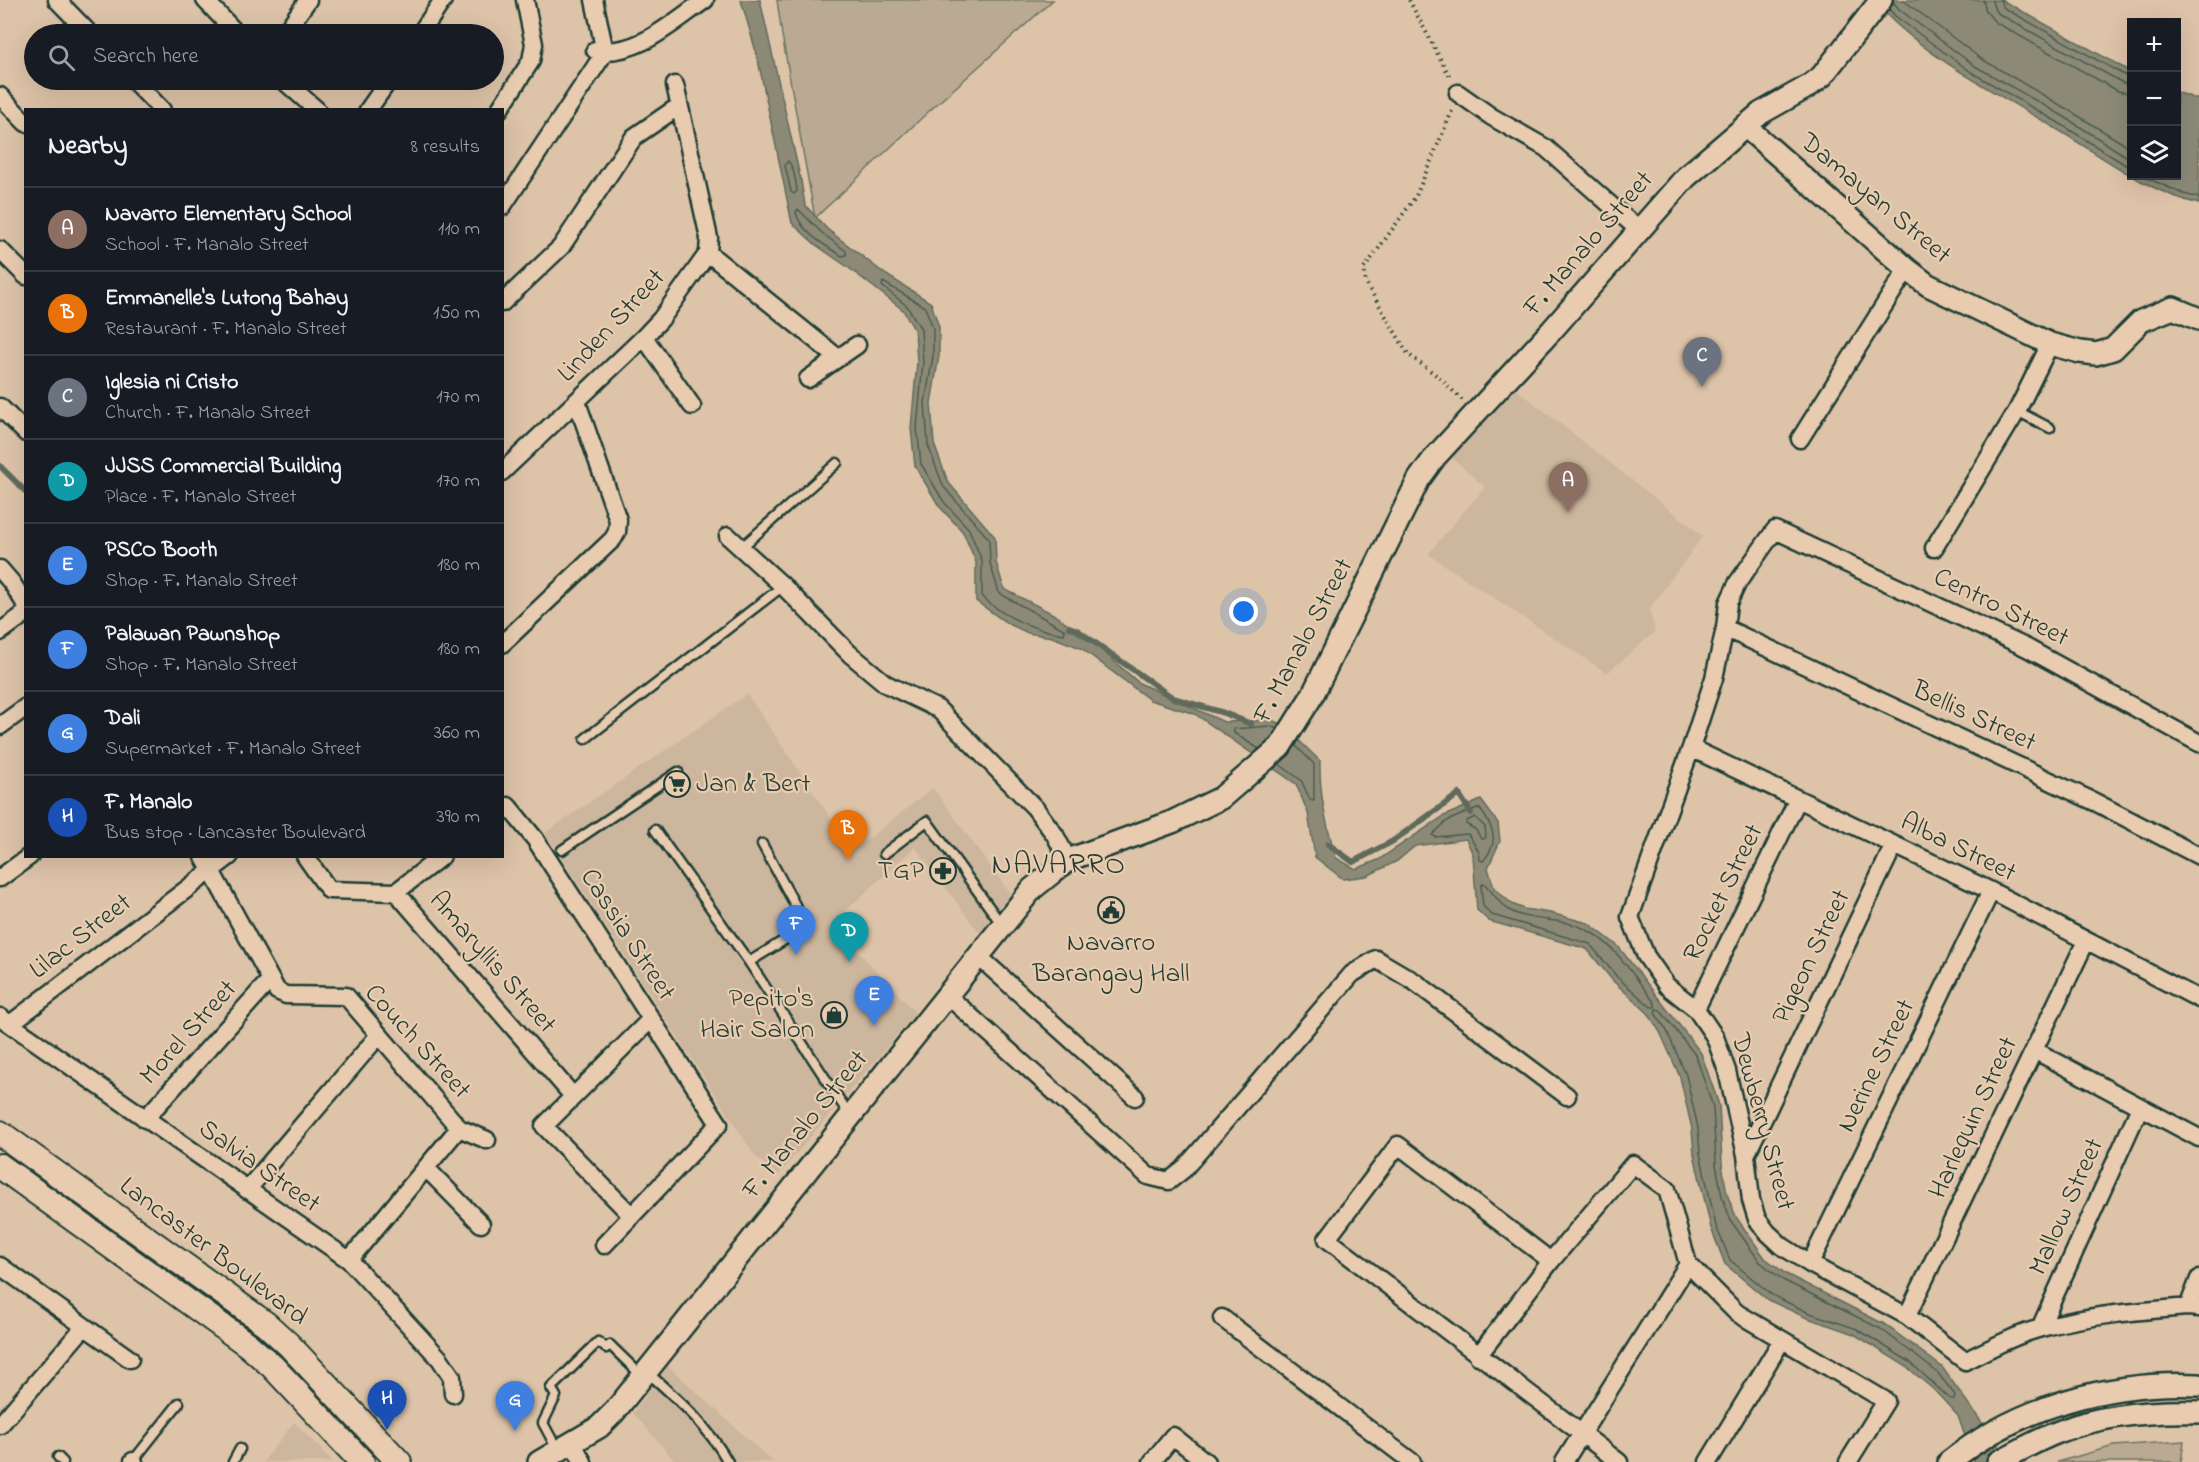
<!DOCTYPE html>
<html lang="en">
<head>
<meta charset="utf-8">
<style>
	body { margin:0; font-family:"Indie Flower",sans-serif; background:#242831; color:#f1f3f6 }
	.controls { position:absolute; right:18px; top:18px; display:grid; overflow:hidden; border-radius:0px; box-shadow:0 6px 24px #0002 }
	.controls button { width:54px; height:54px; display:grid; place-items:center; padding:0; border:0; border-bottom:2px solid #363941; background:#171b24; color:#f1f3f6; font:30px sans-serif }
	.you { position:absolute; left:1244px; top:612px; width:21px; height:21px; margin:-15px; border:4px solid #fff; border-radius:50%; background:#1a73e8; box-shadow:0 0 0 9px #1a73e833 }
	.badge { display:grid; place-items:center; width:39px; height:39px; border-radius:50%; background:#92a19f; color:#fff; font-size:20px; font-weight:700 }
	.pin { position:absolute; translate:-50% -50px; filter:drop-shadow(0 2px 3px #0008) }
	.pin::after { content:''; position:absolute; top:32px; width:21px; height:18px; background:inherit; clip-path:polygon(0 0,100% 0,50% 100%) }
	.list { margin:0; padding:0; list-style:none }
	h2 { display:flex; justify-content:space-between; align-items:center; height:78px; margin:0; padding:0 24px; font-size:26px }
	h2 small { font-size:20px; font-weight:400; color:#9ea1a6 }
	.list li { display:grid; grid-template-columns:39px 1fr auto; gap:18px; align-items:center; box-sizing:border-box; height:84px; padding:0 24px; border-top:2px solid #363941 }
	.list b { display:block; font-size:22px; white-space:nowrap }
	.list p { margin:0; font-size:20px; white-space:nowrap; color:#9ea1a6 }
	.list em { font-size:20px; font-style:normal; color:#9ea1a6 }
	.icon { flex:none; width:33px; height:33px; fill:none; stroke:currentColor; stroke-width:2; stroke-linecap:round; stroke-linejoin:round }
	.map { position:relative; flex:none; width:2199px; height:1462px; overflow:hidden }
	.search { position:absolute; background:#171b24; box-shadow:0 6px 24px #0002; left:24px; top:24px; width:480px; height:66px; display:flex; align-items:center; gap:15px; box-sizing:border-box; padding:0 21px; border-radius:33px; color:#9ea1a6; font-size:22px }
	.panel { position:absolute; background:#171b24; box-shadow:0 6px 24px #0002; left:24px; top:108px; width:480px; height:750px; border-radius:0px }
	.map>svg:first-child { display:block }
	.built { fill:#ccb69d }
	.green { fill:#baaa93; stroke:#6c7464; stroke-width:1.5 }
	.water { fill:#8c8a77; stroke:#606b5c; stroke-width:1.5 }
	.lines { fill:none; stroke-linecap:round; stroke-linejoin:round }
	.shore { stroke:#4b5c4f; stroke-width:1.5 }
	.stream { stroke:#606b5c; stroke-width:6 }
	.service-casing { stroke:#1f3d34; stroke-width:13 }
	.minor-casing { stroke:#1f3d34; stroke-width:21 }
	.tertiary-casing { stroke:#1f3d34; stroke-width:26 }
	.secondary-casing { stroke:#1f3d34; stroke-width:28 }
	.path { stroke:#1f3d34; stroke-width:4; stroke-dasharray:1.5 4.5; stroke-linecap:butt }
	.service { stroke:#e9ccb0; stroke-width:8 }
	.minor { stroke:#e9ccb0; stroke-width:16 }
	.tertiary { stroke:#e9ccb0; stroke-width:21 }
	.secondary { stroke:#e9ccb0; stroke-width:24 }
	.labels { text-anchor:middle; dominant-baseline:central; stroke-width:4.5; stroke-linejoin:round; paint-order:stroke }
	.street-label { font-size:27px; fill:#1f3d34; stroke:#e9ccb0 }
	.poi-label { font-size:27px; fill:#1f3d34; stroke:#e9ccb0; text-anchor:end }
	.quarter-label { font-size:30px; letter-spacing:1.5px; fill:#1f3d34; stroke:#e9ccb0 }
</style>
</head>
<body>
<div class="map">
<svg width="2199" height="1462" viewBox="0 0 2199 1462">
	<rect width="100%" height="100%" fill="#ddc3a8"/>
	<filter id="ink" filterUnits="userSpaceOnUse"><feTurbulence type="fractalNoise" baseFrequency=".0167" numOctaves="2"/><feDisplacementMap in="SourceGraphic" scale="12" xChannelSelector="R" yChannelSelector="G"/><feConvolveMatrix kernelMatrix="1 2 1 2 8 2 1 2 1" color-interpolation-filters="sRGB"/></filter>
	<g filter="url(#ink)">
		<path class="built" d="M1516,389L1703,536L1649,609L1655,632L1607,673L1428,554L1485,487L1451,457Z
			M747,694L853,851L933,788L1012,896L981,935L915,847L832,923L916,1013L778,1175L756,1157L545,833Z
			M668,1366L773,1462H676L633,1413Z
			M294,1422L333,1462H263Z"/>
		<path class="green" d="M777,0H1053L927,113L815,218L782,35Z
			M2184,1441L2181,1462H2057L2114,1446Z"/>
		<path class="water" d="M741,0H760L801,181L805,205L827,229L885,274L931,303L939,327V356L931,403L934,444L948,482L995,537L996,562L1004,589L1053,614L1089,639L1139,683L1224,722L1271,720L1283,725L1320,761C1319,796 1327,826 1336,858L1356,869L1378,860L1444,816L1481,800L1498,823L1500,841L1488,868L1494,888L1512,904L1524,909L1550,913L1588,923L1618,946L1701,1053L1719,1105L1722,1164L1727,1194L1736,1217L1765,1258L1786,1274L1884,1324L1942,1367L2010,1462H1974L1958,1416L1934,1390L1907,1367L1854,1334L1805,1317L1768,1300L1725,1264L1711,1228L1694,1154L1692,1129L1680,1077L1660,1032L1648,1013L1613,981L1587,949L1489,921L1477,910L1473,855L1466,839L1415,846L1397,861L1367,876L1343,879L1315,857L1308,813L1296,784L1195,714L1150,700L1081,648L1052,637L1028,633L1007,623L976,601V562L963,532L939,506L915,466L911,428L917,362L915,331L903,310L849,268L816,245L792,223L757,55Z
			M1873,0H2002L2131,72L2132,176H2176L2177,92L2199,100V204C2145,191 2102,156 2055,128C1994,91 1920,55 1873,0Z"/>
		<g class="lines">
			<path class="shore" d="M1903,0L1980,58L2067,109L2132,149
				M1983,0L1986,11L1995,22L2118,91L2132,94
				M1992,0L1994,8L1999,14L2123,83L2132,85
				M2000,0L2004,8L2126,76L2132,77
				M1893,2L1900,10L1975,66L2063,116L2132,160
				M1889,9L1895,16L1971,72L2059,123L2132,169
				M788,161C794,167 796,182 797,191L794,194L791,192L785,165Z
				M2142,176L2184,194L2199,198
				M798,209L823,234L846,251V255L842,256C826,246 800,232 796,212Z
				M883,282L925,307L933,328V356L925,403L928,445L943,486L989,539L990,563L999,593L1065,630L1064,634C1033,630 1006,618 982,597V561L969,529L944,502L921,464L917,428L923,363L921,329L907,306L882,286Z
				M1259,749L1234,733L1233,729L1270,726L1277,729
				M1279,764L1301,780L1310,800L1314,801V764L1295,745
				M1477,808L1480,809C1494,828 1500,842 1483,861L1480,860L1479,852L1468,834L1435,837L1432,835L1447,821Z
				M1475,817L1485,827L1486,837L1484,839H1481L1476,830L1466,824L1467,821Z
				M1484,883C1492,891 1498,903 1509,910C1531,923 1562,917 1585,929C1616,944 1634,977 1655,1003V1007H1651L1617,977L1590,944L1492,915L1483,906L1481,886Z
				M1656,1009L1660,1010L1696,1056L1713,1107L1716,1164L1722,1196L1731,1221L1760,1262L1783,1280L1881,1329L1937,1372L1955,1395L1954,1399H1950L1910,1362L1857,1329L1807,1312L1772,1295L1730,1260L1716,1226L1700,1153L1698,1128L1686,1075L1666,1029L1655,1013Z"/>
			<path class="stream" d="M0,466L26,492
				M1069,627L1077,630L1173,698L1224,713L1251,724
				M1328,844L1353,862L1393,841L1459,794L1471,813"/>
			<defs>
				<path id="service" d="M2017,411L2050,428
					M742,547L837,463
					M585,739L783,586
					M655,830L749,962
					M762,844L800,914
					M562,850L678,772
					M884,854L927,821L1002,925
					M799,931L749,962L850,1116
					M646,1371C678,1400 707,1424 728,1462
					M558,1451L543,1423L556,1396L551,1388L598,1342L606,1348L610,1345L642,1376
					M58,1457L63,1462
					M133,1461L179,1403
					M233,1462L240,1449"/>
				<path id="minor" d="M57,0L90,34
					M205,0L237,34
					M284,34L308,0
					M420,34L443,0
					M595,50C637,57 673,22 705,0
					M133,80L162,110
					M283,80L317,110
					M1458,93L1492,117L1546,148L1640,231
					M0,96L26,123
					M368,110L389,80
					M499,110L531,61L534,44L525,0
					M502,207L605,52L594,0
					M0,250L26,276
					M708,253L838,358
					M502,303L561,247L634,137L679,106
					M644,337L692,406
					M808,379L857,345
					M0,407L26,433
					M1800,439L1907,269
					M502,472L644,337L661,319L708,253L709,238L675,85
					M728,536L783,586L850,654L886,684L938,709L1035,808L1055,835L1068,860
					M1934,548L2017,411L2050,344
					M0,569L12,583L26,605
					M1725,628L2095,802L2199,856
					M0,632L26,613
					M502,644L613,539L617,532L618,520L577,402
					M0,726L26,707
					M2199,743L2027,648L1775,530L1738,582L1728,603L1725,628L1714,678L1691,748L1630,917L1646,956L1667,986L1696,1009L1715,1037L1727,1071L1746,1155L1751,1200L1757,1219L1767,1232L1782,1246L1810,1264L1907,1316L1965,1361C1989,1349 2015,1335 2041,1328C2089,1315 2139,1311 2188,1307L2199,1308
					M1691,748L1991,891L2199,999
					M502,811L508,806L535,839L719,1124L604,1245
					M203,856L277,991L286,995L346,996L459,1128L487,1140
					M305,856L329,890L396,892L573,1096
					M0,878L30,856
					M396,892L442,856
					M978,956L1135,1097
					M947,995L1148,1176L1169,1181L1183,1170L1352,974L1376,959L1415,982L1567,1096
					M1696,1009L1798,799
					M0,1017L349,1260L440,1359L452,1377L453,1394
					M10,1024L230,856
					M2034,1050L2199,1138
					M145,1119L270,980
					M1746,1155L1894,845
					M427,1169L481,1224
					M247,1190L379,1035
					M632,1216L544,1126L651,1019
					M349,1260L459,1128
					M1551,1261L1398,1145L1327,1239L1619,1462
					M1810,1264L1991,891
					M0,1266L130,1359
					M2188,1307L2199,1279
					M1907,1316L2086,941
					M1222,1318L1412,1462
					M2040,1328L2140,1107
					M1478,1356L1551,1261L1633,1164L1667,1189L1688,1264L1737,1313L1886,1401L1848,1462
					M0,1425L84,1327
					M573,1444L583,1462
					M133,1461L134,1462
					M1152,1462L1173,1436L1206,1462
					M1564,1462L1688,1264
					M1708,1462L1782,1340"/>
				<path id="tertiary" d="M1745,126L1907,269L1928,285L2050,344L2080,352L2096,354L2113,349L2141,321L2173,308L2199,319
					M539,1462L599,1427L615,1411L1032,889L1068,860L1172,822L1221,798L1280,747L1312,696L1419,479L1435,457L1552,330L1686,177L1761,113L1809,86L1822,76L1881,0
					M1949,1462C2019,1406 2110,1381 2199,1385
					M1998,1462C2018,1451 2039,1439 2061,1431C2104,1414 2154,1411 2199,1412"/>
				<path id="secondary" d="M0,1133L266,1324L288,1344L399,1462
					M0,1166L248,1345L272,1366L362,1462"/>
			</defs>
			<use href="#service" class="service-casing"/>
			<use href="#minor" class="minor-casing"/>
			<use href="#tertiary" class="tertiary-casing"/>
			<use href="#secondary" class="secondary-casing"/>
			<path class="path" d="M1409,0L1451,79
				M1452,111L1416,196L1364,269L1366,283L1408,354L1440,378L1462,400"/>
			<use href="#service" class="service"/>
			<use href="#minor" class="minor"/>
			<use href="#tertiary" class="tertiary"/>
			<use href="#secondary" class="secondary"/>
		</g>
	</g>
	<defs>
		<symbol id="supermarket-ring" viewBox="-11 -11 22 22"><circle r="9.5" fill="#e9ccb0" stroke="#1f3d34" stroke-width="1.5"/><path d="M-6-5.5h2.5l.6 2H6L4.5 2H-2.5L-4.4-4H-6ZM-1.5 3.2a1.3 1.3 0 1 0 .1 0ZM3 3.2a1.3 1.3 0 1 0 .1 0Z" fill="#1f3d34"/></symbol>
		<symbol id="pharmacy-ring" viewBox="-11 -11 22 22"><circle r="9.5" fill="#e9ccb0" stroke="#1f3d34" stroke-width="1.5"/><path d="M-2-6h4v4h4v4h-4v4h-4v-4h-4v-4h4Z" fill="#1f3d34"/></symbol>
		<symbol id="civic-ring" viewBox="-11 -11 22 22"><circle r="9.5" fill="#e9ccb0" stroke="#1f3d34" stroke-width="1.5"/><path d="M-.6-6.5H3V-4.5H.6V-3L4-1V1h2V6H-6V1h2V-1L-.6-3ZM-1.2 2.5V6h2.4V2.5Z" fill="#1f3d34"/></symbol>
		<symbol id="shop-ring" viewBox="-11 -11 22 22"><circle r="9.5" fill="#e9ccb0" stroke="#1f3d34" stroke-width="1.5"/><path d="M-5-2.5h2.3a2.7 3.5 0 0 1 5.4 0H5L5.5 6h-11ZM-1.5-2.5h3a1.5 2.3 0 0 0-3 0Z" fill="#1f3d34"/></symbol>
	</defs>
	<g fill-rule="evenodd">
		<use href="#supermarket-ring" x="662" y="769" width="30" height="30"/>
		<use href="#pharmacy-ring" x="928" y="856" width="30" height="30"/>
		<use href="#civic-ring" x="1096" y="895" width="30" height="30"/>
		<use href="#shop-ring" x="819" y="1000" width="30" height="30"/>
	</g>
	<g class="labels">
		<g class="street-label">
			<text transform="translate(1875 199) rotate(40)">Damayan Street</text>
			<text transform="translate(1589 244) rotate(-49)">F. Manalo Street</text>
			<text transform="translate(612 326) rotate(-47)">Linden Street</text>
			<text transform="translate(2001 608) rotate(26)">Centro Street</text>
			<text transform="translate(1304 641) rotate(-62)">F. Manalo Street</text>
			<text transform="translate(1974 717) rotate(25)">Bellis Street</text>
			<text transform="translate(1958 848) rotate(26)">Alba Street</text>
			<text transform="translate(1724 893) rotate(-64)">Rocket Street</text>
			<text transform="translate(627 935) rotate(57)">Cassia Street</text>
			<text transform="translate(81 937) rotate(-38)">Lilac Street</text>
			<text transform="translate(1812 957) rotate(-64)">Pigeon Street</text>
			<text transform="translate(492 963) rotate(49)">Amaryllis Street</text>
			<text transform="translate(189 1033) rotate(-48)">Morel Street</text>
			<text transform="translate(417 1042) rotate(48)">Couch Street</text>
			<text transform="translate(1877 1066) rotate(-64)">Nerine Street</text>
			<text transform="translate(1974 1118) rotate(-65)">Harlequin Street</text>
			<text transform="translate(1762 1122) rotate(75)">Dewberry Street</text>
			<text transform="translate(806 1125) rotate(-51)">F. Manalo Street</text>
			<text transform="translate(259 1167) rotate(35)">Salvia Street</text>
			<text transform="translate(2067 1207) rotate(-66)">Mallow Street</text>
			<text transform="translate(213 1252) rotate(37)">Lancaster Boulevard</text>
		</g>
		<g class="poi-label">
			<text x="696" y="784" text-anchor="start">Jan &amp; Bert</text>
			<text x="924" y="871">TGP</text>
			<text x="1111" y="943" text-anchor="middle">Navarro<tspan x="1111" dy="31">Barangay Hall</tspan></text>
			<text x="814" y="999">Pepito's<tspan x="814" dy="31">Hair Salon</tspan></text>
		</g>
		<g class="quarter-label">
			<text x="1059" y="866">NAVARRO</text>
		</g>
	</g>
</svg>
<div class="controls">
<button>+</button>
<button>−</button>
<button><svg class="icon" aria-label="layers" viewBox="0 0 24 24"><path d="M12 4l9 5-9 5-9-5zM3 14l9 5 9-5"/></svg></button>
</div>
<div class="you"></div>
<div class="pin badge" style="left:1568px;top:512px;background:#8d6e63">A</div>
<div class="pin badge" style="left:848px;top:860px;background:#e8710a">B</div>
<div class="pin badge" style="left:1702px;top:387px;background:#6b7280">C</div>
<div class="pin badge" style="left:849px;top:962px;background:#0f9aa8">D</div>
<div class="pin badge" style="left:874px;top:1026px;background:#3f7fe0">E</div>
<div class="pin badge" style="left:796px;top:955px;background:#3f7fe0">F</div>
<div class="pin badge" style="left:515px;top:1431px;background:#3f7fe0">G</div>
<div class="pin badge" style="left:387px;top:1430px;background:#1a4fb4">H</div>
<div class="search"><svg class="icon" aria-label="search" viewBox="0 0 24 24"><circle cx="10" cy="10" r="6"/><path d="M15 15l6 6"/></svg>Search here</div>
<section class="panel">
<h2>Nearby<small>8 results</small></h2>
<ul class="list">
<li><span class="badge" style="background:#8d6e63">A</span><div><b>Navarro Elementary School</b><p>School · F. Manalo Street</p></div><em>110 m</em></li>
<li><span class="badge" style="background:#e8710a">B</span><div><b>Emmanelle's Lutong Bahay</b><p>Restaurant · F. Manalo Street</p></div><em>150 m</em></li>
<li><span class="badge" style="background:#6b7280">C</span><div><b>Iglesia ni Cristo</b><p>Church · F. Manalo Street</p></div><em>170 m</em></li>
<li><span class="badge" style="background:#0f9aa8">D</span><div><b>JJSS Commercial Building</b><p>Place · F. Manalo Street</p></div><em>170 m</em></li>
<li><span class="badge" style="background:#3f7fe0">E</span><div><b>PSCO Booth</b><p>Shop · F. Manalo Street</p></div><em>180 m</em></li>
<li><span class="badge" style="background:#3f7fe0">F</span><div><b>Palawan Pawnshop</b><p>Shop · F. Manalo Street</p></div><em>180 m</em></li>
<li><span class="badge" style="background:#3f7fe0">G</span><div><b>Dali</b><p>Supermarket · F. Manalo Street</p></div><em>360 m</em></li>
<li><span class="badge" style="background:#1a4fb4">H</span><div><b>F. Manalo</b><p>Bus stop · Lancaster Boulevard</p></div><em>390 m</em></li>
</ul>
</section>
</div>
</body>
</html>
